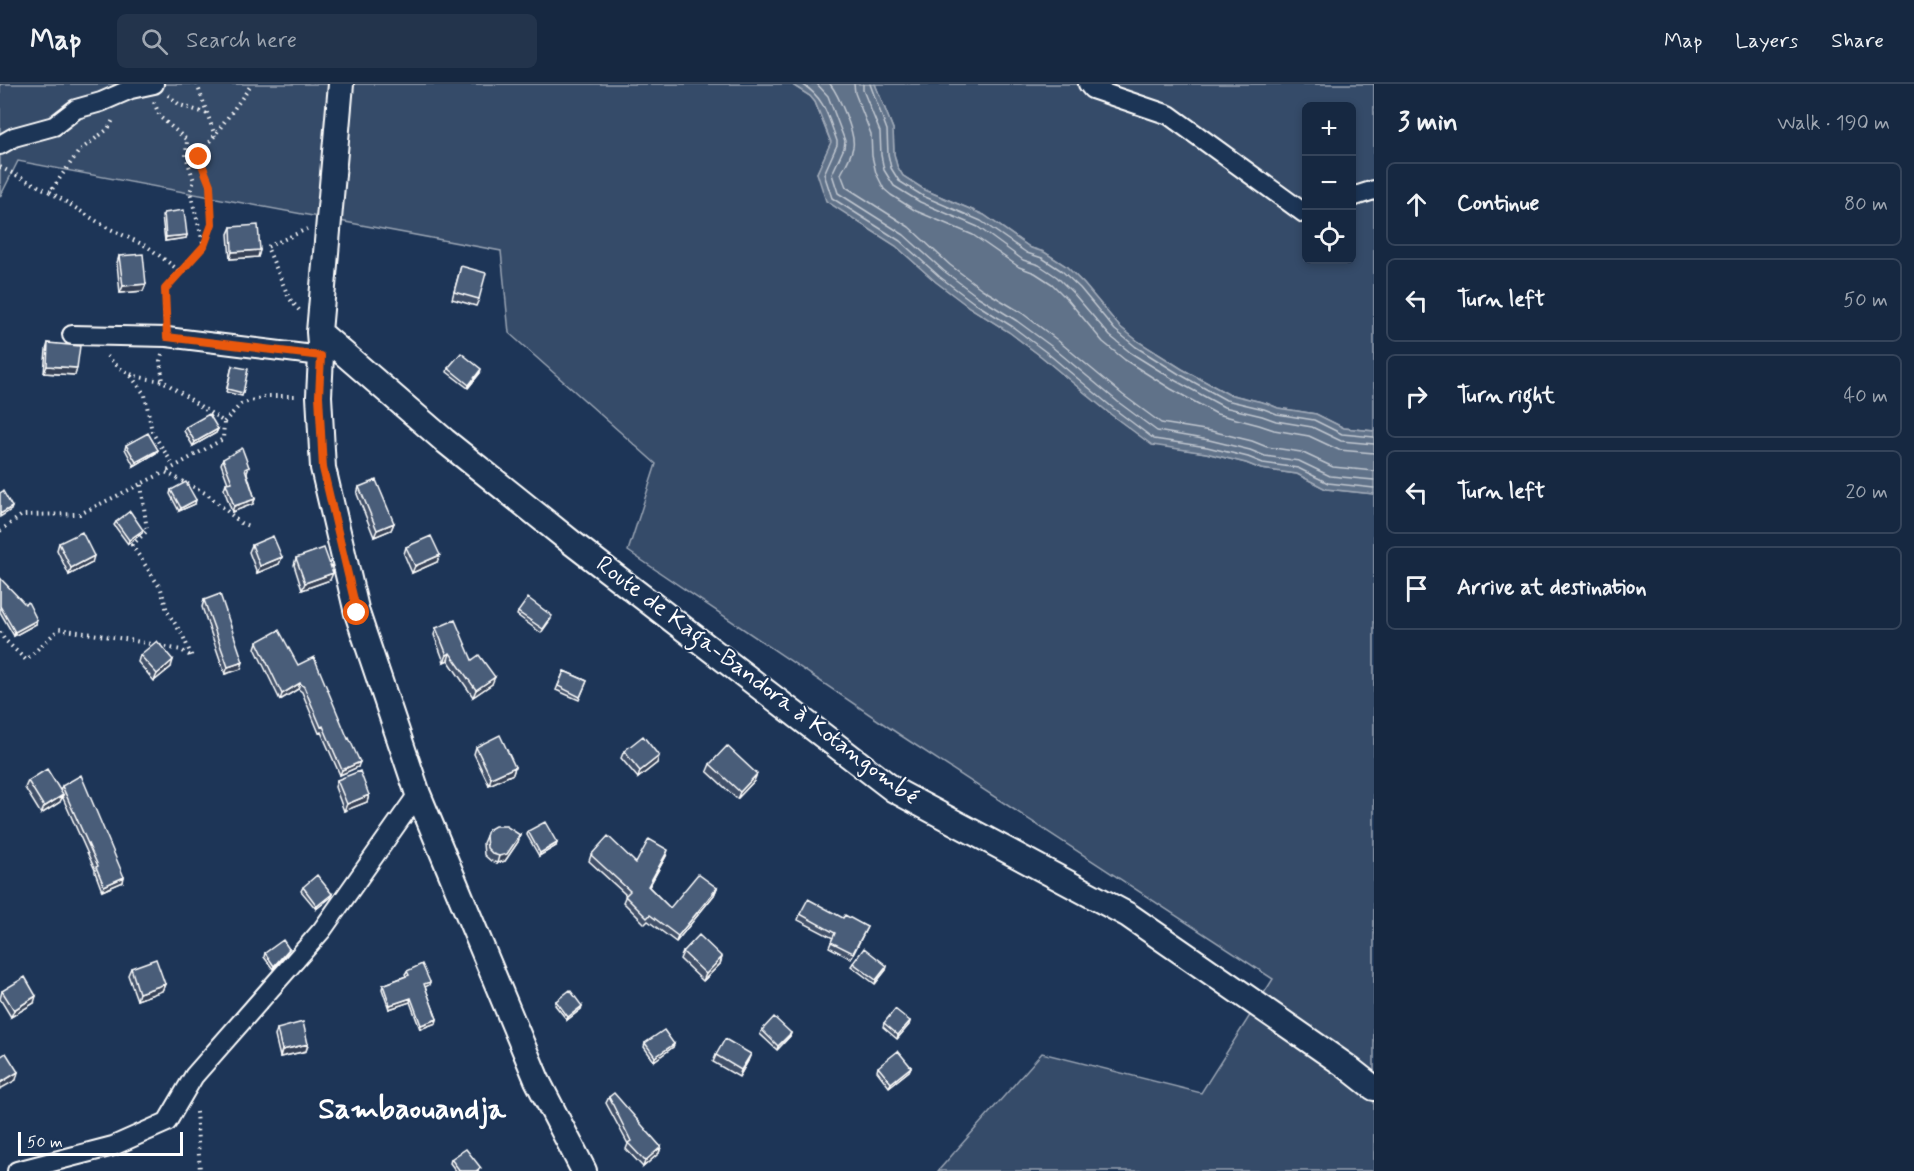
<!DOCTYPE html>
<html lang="en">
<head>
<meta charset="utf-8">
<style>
	body { margin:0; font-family:Mynerve,sans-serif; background:#23344c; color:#f1f3f6 }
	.controls { position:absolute; right:18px; top:18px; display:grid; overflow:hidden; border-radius:9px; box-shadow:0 3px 9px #0003 }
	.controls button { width:54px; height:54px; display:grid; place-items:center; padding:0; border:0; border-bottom:2px solid #35445a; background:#162841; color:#f1f3f6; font:30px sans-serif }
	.scale { position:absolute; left:18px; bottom:15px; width:165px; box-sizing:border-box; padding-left:6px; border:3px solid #fff; border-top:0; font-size:16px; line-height:21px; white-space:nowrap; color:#fff; -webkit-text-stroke:4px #1d3557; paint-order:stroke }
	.stop { position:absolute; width:18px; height:18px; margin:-14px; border:4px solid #ea580c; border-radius:50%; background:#fff }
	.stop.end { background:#ea580c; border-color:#fff; box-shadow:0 2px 6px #0008 }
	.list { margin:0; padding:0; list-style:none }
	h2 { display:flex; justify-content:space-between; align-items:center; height:78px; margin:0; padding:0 24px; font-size:26px }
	h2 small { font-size:20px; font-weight:400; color:#9ea6b1 }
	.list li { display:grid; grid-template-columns:39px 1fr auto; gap:18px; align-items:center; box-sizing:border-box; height:84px; margin:0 12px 12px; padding:0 12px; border:2px solid #35445a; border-radius:9px }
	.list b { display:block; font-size:22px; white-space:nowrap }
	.list em { font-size:20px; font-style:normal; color:#9ea6b1 }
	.icon { flex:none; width:33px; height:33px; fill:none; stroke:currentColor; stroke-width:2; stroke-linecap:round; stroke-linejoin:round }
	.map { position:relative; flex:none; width:1374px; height:1087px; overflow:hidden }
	header { display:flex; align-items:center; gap:36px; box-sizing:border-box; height:84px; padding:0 30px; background:#162841; border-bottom:2px solid #35445a }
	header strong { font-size:28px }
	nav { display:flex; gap:33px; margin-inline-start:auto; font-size:21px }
	.search { width:420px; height:54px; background:#23344c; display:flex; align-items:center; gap:15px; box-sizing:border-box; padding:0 21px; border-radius:9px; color:#9ea6b1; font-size:22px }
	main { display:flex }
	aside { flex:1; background:#162841 }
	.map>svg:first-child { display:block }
	.green { fill:#364b69; stroke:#9aa5b4; stroke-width:1.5; fill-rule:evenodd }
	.water { fill:#617289; stroke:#a0aab8; stroke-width:1.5 }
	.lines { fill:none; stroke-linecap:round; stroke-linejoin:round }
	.shore { stroke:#c0c7d0; stroke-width:1.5 }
	.street-casing { stroke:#fff; stroke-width:22 }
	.secondary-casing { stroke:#fff; stroke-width:28 }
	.path { stroke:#fff; stroke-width:4; stroke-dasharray:1.5 4.5; stroke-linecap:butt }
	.street { stroke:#1d3557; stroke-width:18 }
	.secondary { stroke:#1d3557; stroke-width:24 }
	.wall { fill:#405068; stroke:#fff; stroke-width:1.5 }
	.shaded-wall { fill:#344155; stroke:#fff; stroke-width:1.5 }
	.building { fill:#4a5d79; stroke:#fff; stroke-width:1.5 }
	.route { stroke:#ea580c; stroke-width:8 }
	.labels { text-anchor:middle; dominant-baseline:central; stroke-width:4.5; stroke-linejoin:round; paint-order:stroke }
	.street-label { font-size:24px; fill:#fff; stroke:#1d3557 }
	.district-label { font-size:30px; font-weight:bold; fill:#fff; stroke:#1d3557 }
</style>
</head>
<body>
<header>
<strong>Map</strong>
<div class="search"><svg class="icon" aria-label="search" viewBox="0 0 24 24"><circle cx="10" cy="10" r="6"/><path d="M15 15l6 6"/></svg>Search here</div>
<nav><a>Map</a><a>Layers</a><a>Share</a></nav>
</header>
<main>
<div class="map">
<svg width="1374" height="1087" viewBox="0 0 1374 1087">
	<rect width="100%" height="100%" fill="#1d3557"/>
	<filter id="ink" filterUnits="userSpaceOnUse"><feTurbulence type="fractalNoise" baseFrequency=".0167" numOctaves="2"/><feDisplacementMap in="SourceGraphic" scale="12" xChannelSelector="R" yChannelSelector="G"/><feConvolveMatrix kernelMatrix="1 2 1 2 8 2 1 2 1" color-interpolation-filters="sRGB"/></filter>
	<g filter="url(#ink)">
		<path class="green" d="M0,0H791L810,12L815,18L831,59L817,89L858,138L896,162L936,198L969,223L1009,248L1042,273L1109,329L1152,360L1206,369L1246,379L1261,385L1297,390L1326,405L1374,410V1087H938L1042,969L1201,1009L1273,895L900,651L628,467L656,380L509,249L501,167L18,77L0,113Z
			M875,0H1374V347L1344,344L1316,330L1278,324L1266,319L1228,310L1182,285L1139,258L1119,242L1084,200L1066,182L1044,168L1031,164L984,131L925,106L903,92L897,82L894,70L893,45ZM1306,22H1352V176H1306Z"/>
		<path class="water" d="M791,0H875L893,45L894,70L897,82L903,92L925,106L984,131L1031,164L1044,168L1066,182L1084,200L1119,242L1139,258L1182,285L1228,310L1266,319L1278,324L1316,330L1344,344L1374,347V410L1326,405L1297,390L1261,385L1246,379L1206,369L1152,361L1109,329L1042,273L1009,248L969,223L936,198L896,162L826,117L817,89L831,58L815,18L810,12Z"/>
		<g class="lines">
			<path class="shore" d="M802,0C825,14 828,33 837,57V61L824,90L832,114L900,157L940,193L973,218L1013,243L1046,268L1113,324L1154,355L1207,363L1248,373L1263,379L1298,384L1328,399L1374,404
				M817,0L828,12L845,57L844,64L832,90L838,109L904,151L944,187L977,212L1017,237L1051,262L1118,318L1157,347L1209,356L1250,366L1265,372L1299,377L1330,392L1374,396
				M830,0C838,10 856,50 853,63C851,73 845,82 841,90L846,103L909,143L950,181L982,205L1022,229L1056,255L1123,311L1161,339L1211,347L1252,357L1267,363L1301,368L1333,383L1374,387
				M854,0L855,9L871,50L872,72L876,89L884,105L891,111L916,127L973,151L1019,183L1035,189L1052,200L1068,216L1103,258L1125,276L1171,305L1217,330L1259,341L1274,346L1309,352L1339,366L1374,369
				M863,0V6L880,48L881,71L884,86L894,102L920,118L978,143L1023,176L1039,181L1057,193L1074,210L1110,252L1131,269L1176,297L1224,323L1262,332L1276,337L1312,343L1341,357L1374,360
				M870,0L887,46L888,70L891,84L899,97L923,112L981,137L1027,169L1042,174L1062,187L1080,204L1115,246L1136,263L1179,290L1226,316L1264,325L1277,330L1314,336L1342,350L1374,353"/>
			<defs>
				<path id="street" d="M1088,0L1092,5L1169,31L1304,129L1306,128
					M0,61L14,53L54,42L76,25L101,18L131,5L154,0
					M1352,113L1374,106
					M72,251L167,253L321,272
					M17,1087L113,1062L167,1038L194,992L322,846L418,710"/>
				<path id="secondary" d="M341,0L319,248L321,272L319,312L323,384L357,529L418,710L537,996L584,1087
					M319,248L445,357L571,458L894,706L1128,831L1346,982L1374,1004"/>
			</defs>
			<use href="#street" class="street-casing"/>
			<use href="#secondary" class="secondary-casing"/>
			<path class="path" d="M197,0L215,52
				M168,11L180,21L208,30
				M154,18L160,33L187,56L186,72L194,97L190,108L204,162
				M0,83L50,108L79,67L108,45L114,34
				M50,108L106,143L148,163L181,188
				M299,226L289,214L267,163L307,145
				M165,234V205L204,162L212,140L210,101L199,73L252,0
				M162,270L160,277L163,297L224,338L223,355L165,388L207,410L241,439L251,443
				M107,272C127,293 137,293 163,297
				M131,292L145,311L152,348L174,382
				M224,338L241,320L267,312H298
				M0,447L22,431L80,430L165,388
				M0,548L4,555L26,576L59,545L125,555L181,566L192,573L183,552L167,527L161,505L132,461L147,447L141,400
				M196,1028L200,1087"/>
			<use href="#street" class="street"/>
			<use href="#secondary" class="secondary"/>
		</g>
		<path class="wall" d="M164,129L187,151L186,154L165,157L162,132Z
			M231,143L260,166L258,173L230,175L228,150Z
			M119,172L146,200L143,207L120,209L117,179Z
			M461,182L479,215L476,222L452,215Z
			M48,259L77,284L75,291L44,289L46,266Z
			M232,282L243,309L242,312L226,308Z
			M448,284L480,289L468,304L447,288Z
			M186,343L218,345L216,349L193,362L184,347Z
			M126,361L158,366L156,369L134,382L125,365Z
			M223,375L249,383L247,389L255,415L253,420L232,428L224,405L226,399H228L221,380Z
			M359,403L394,439L391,446L374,453L357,410Z
			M171,406L195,420L179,427L170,410Z
			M116,438L143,446L142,449L128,460L114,441Z
			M59,459L92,479L69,491L57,466Z
			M252,461L282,473L279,480L257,489L249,468Z
			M406,463L437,478L412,489L404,470Z
			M296,474L330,496L302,506L294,481Z
			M0,494L36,540L14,552L0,528Z
			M204,516L241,585L225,590L202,523Z
			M518,528L551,535L541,549L517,531Z
			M436,544L472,576L492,600L473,613L448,576L444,578L434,551Z
			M257,558L298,581L358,683L340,691L321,648L319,649L302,608L298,605L280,616L255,564Z
			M140,571L171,583L154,597L138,578Z
			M564,587L587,597L579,616L556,606Z
			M476,663L515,683L513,690L489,701L474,670Z
			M624,667L657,679L638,694L621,674Z
			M710,680L754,697L737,715L707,687Z
			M337,696L369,711L367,718L344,727L335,703Z
			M28,697L60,707L62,702L123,798L102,807L95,788V786L62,712L60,718L41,730L25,704Z
			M528,747L556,762L539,772L527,751Z
			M520,751L518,758L505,777L497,779L491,777L484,771L483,759L486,752Z
			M591,771L636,779L666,772L649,803L670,824L717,804L714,811L676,858L648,837L645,840L623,818L626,811L589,777Z
			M303,803L332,810L331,813L316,825L301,807Z
			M800,830L843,834L867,843L851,875L829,863L833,854L798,836Z
			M289,865L287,868L273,885L264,873L265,869Z
			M683,868L722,873L720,880L703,897L680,875Z
			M853,879L887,882L886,886L875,900L851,882Z
			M131,884L165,900L162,907L137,916L128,891Z
			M407,887L430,898L429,901L425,903L437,935L436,939L420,945L410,918L389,925L382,905L383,901L406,892L405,890Z
			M2,907L34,919L11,933L0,915Z
			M556,917L581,925L567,936L555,921Z
			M910,937L909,941L897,955L883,943L884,939Z
			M277,945L308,960L306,967L280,973L275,952Z
			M762,946L791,949L790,952L777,966L760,950Z
			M645,959L674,960L673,963L654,977L644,963Z
			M716,971L748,977L739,993L713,978Z
			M878,983H911L909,987L889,1003L877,987Z
			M609,1013L661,1063L659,1069L643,1083L626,1065L628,1060L606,1019Z
			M451,1075L479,1087H456L450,1079Z"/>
		<path class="shaded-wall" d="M187,151L186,154L165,157L166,153Z
			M260,166L258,173L230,175L232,168Z
			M146,200L143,207L120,209L123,202Z
			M47,282L77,284L75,291L44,289Z
			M481,285L480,289L468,304L469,301Z
			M218,345L216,349L193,362L195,358Z
			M158,366L156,369L134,382L136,378Z
			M255,415L253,420L232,428L234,422Z
			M196,416L195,420L179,427L181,424Z
			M12,423L11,426L0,433V430Z
			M394,439L391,446L374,453L377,446Z
			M143,446L142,449L128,460L129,456Z
			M440,471L437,478L412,489L415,482Z
			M94,472L92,479L69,491L71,484Z
			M282,473L279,480L257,489L260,482Z
			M333,489L330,496L302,506L305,499Z
			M37,536L36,540L14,552L15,548Z
			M450,569L448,576L444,578L447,571Z
			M173,576L171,583L154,597L157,590Z
			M243,578L241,585L225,590L228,583Z
			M495,593L492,600L473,613L476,606Z
			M300,599L298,605L280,616L282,610Z
			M659,672L657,679L638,694L640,687Z
			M360,678L358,683L340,691L342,686Z
			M515,683L513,690L489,701L491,694Z
			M757,690L754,697L737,715L740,708Z
			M63,711L60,718L41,730L44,723Z
			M369,711L367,718L344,727L347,720Z
			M520,751L518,758L505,777L497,779L499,772Z
			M557,759L556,762L539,772L540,769Z
			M668,766L666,772L646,808L648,802Z
			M124,793L123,798L102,807L104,802Z
			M717,804L714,811L676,858L678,852Z
			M332,810L331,813L316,825L317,822Z
			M289,865L287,868L273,885L274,882Z
			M722,873L720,880L703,897L706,890Z
			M887,882L886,886L875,900L876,896Z
			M165,900L162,907L137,916L139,909Z
			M36,912L34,919L11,933L14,926Z
			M411,914L410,918L389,925L390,921Z
			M582,922L581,925L567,936L568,933Z
			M437,935L436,939L420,945L421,941Z
			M910,937L909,941L897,955L898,951Z
			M791,949L790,952L777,966L778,962Z
			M308,960L306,967L280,973L282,966Z
			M674,960L673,963L654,977L655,973Z
			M751,970L748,977L739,993L741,986Z
			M911,983L909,987L889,1003L891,999Z
			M18,988L16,996L0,1005V999Z
			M661,1063L659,1069L643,1083L645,1077Z"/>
		<path class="building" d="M184,126L187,151L166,153L164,129Z
			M258,141L260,166L232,168L231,143Z
			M143,170L146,200L123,202L119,172Z
			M461,182L486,189L479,215L454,208Z
			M48,259L80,262L77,284L47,282Z
			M461,269L481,285L469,301L448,284Z
			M232,282L248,285L243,309L227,305Z
			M209,330L218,345L195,358L186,343Z
			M148,349L158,366L136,378L126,361Z
			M242,364L249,383L245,385L255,415L234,422L226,399L232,398L223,375Z
			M376,396L394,439L377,446L359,403Z
			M186,398L196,416L181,424L171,406Z
			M3,407L12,423L0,430V409Z
			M130,427L143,446L129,456L116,438Z
			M82,448L94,472L71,484L59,459Z
			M273,452L282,473L260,482L252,461Z
			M431,452L440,471L415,482L406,463Z
			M324,464L333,489L305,499L296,474Z
			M0,494L25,520L28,518L37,536L15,548L0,522Z
			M220,510L243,578L228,583L204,516Z
			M528,514L552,532L543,545L518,528Z
			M455,536L472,576L479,571L495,593L476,606L450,569L447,571L436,544Z
			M279,546L298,581L314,573L348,655L349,654L360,678L342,686L323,642L321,643L304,603L300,599L282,610L257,558Z
			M157,557L173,576L157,590L140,571Z
			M564,587L587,597L580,613L558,602Z
			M500,651L515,683L491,694L476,663Z
			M643,652L659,672L640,687L624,667Z
			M727,662L757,690L740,708L710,680Z
			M47,685L63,711L44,723L28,697Z
			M360,687L369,711L347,720L337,696Z
			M81,691L124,793L104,802L96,783L98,782L62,702Z
			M545,738L557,759L540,769L528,747Z
			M495,742H506L520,751L507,770L499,772L493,770L487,764L486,752L488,746Z
			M608,752L636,779L649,755L668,766L648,802L670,824L698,790L717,804L678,852L650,831L647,834L625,812L630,807L591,771Z
			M317,791L332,810L317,822L303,803Z
			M808,815L843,834L845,831L867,843L853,869L831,858L835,849L800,830Z
			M699,851L722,873L706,890L683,868Z
			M283,856L289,865L274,882L265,869Z
			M864,864L887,882L876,896L853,879Z
			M156,875L165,900L139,909L131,884Z
			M422,880L430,898L424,900L437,935L421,941L411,914L390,921L383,901L409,891L407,887Z
			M25,893L36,912L14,926L2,907Z
			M570,906L582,922L568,933L556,917Z
			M895,925L910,937L898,951L884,939Z
			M774,933L791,949L778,962L762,946Z
			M303,938L308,960L282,966L277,945Z
			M664,946L674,960L655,973L645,959Z
			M725,955L751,970L741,986L716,971Z
			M898,967L911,983L891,999L878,983Z
			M6,969L18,988L0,999V973Z
			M614,1009L661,1063L645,1077L628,1059L631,1057L609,1013Z
			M466,1065L481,1084L476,1087H460L451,1075Z"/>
	</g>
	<g class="lines" filter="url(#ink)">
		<path class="route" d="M199,73L210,101L212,140L204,162L165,205L167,253L321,272L319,312L323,384L357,529"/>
	</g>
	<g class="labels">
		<g class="street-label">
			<text transform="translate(757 597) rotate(37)">Route de Kaga-Bandora à Kotangombé</text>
		</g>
		<g class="district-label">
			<text x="412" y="1025">Sambaouandja</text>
		</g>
	</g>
</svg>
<div class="controls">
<button>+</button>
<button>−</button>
<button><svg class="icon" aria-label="locate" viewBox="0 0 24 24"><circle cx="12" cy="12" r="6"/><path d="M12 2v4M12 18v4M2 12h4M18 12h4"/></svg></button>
</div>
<div class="scale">50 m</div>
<div class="stop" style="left:357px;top:529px"></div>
<div class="stop end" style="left:199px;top:73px"></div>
</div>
<aside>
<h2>3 min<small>Walk · 190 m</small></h2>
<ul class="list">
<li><svg class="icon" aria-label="ahead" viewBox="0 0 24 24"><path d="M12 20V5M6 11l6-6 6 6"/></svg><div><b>Continue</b></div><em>80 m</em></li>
<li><svg class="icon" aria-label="left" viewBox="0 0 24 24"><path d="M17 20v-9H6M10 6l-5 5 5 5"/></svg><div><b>Turn left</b></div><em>50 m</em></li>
<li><svg class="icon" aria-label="right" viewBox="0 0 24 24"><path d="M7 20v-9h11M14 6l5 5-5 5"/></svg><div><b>Turn right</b></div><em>40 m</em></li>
<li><svg class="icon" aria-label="left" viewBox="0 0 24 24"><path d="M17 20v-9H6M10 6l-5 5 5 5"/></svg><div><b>Turn left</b></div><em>20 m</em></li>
<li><svg class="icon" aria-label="arrive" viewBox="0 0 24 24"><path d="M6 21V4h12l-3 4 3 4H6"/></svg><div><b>Arrive at destination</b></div></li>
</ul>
</aside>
</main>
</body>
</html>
